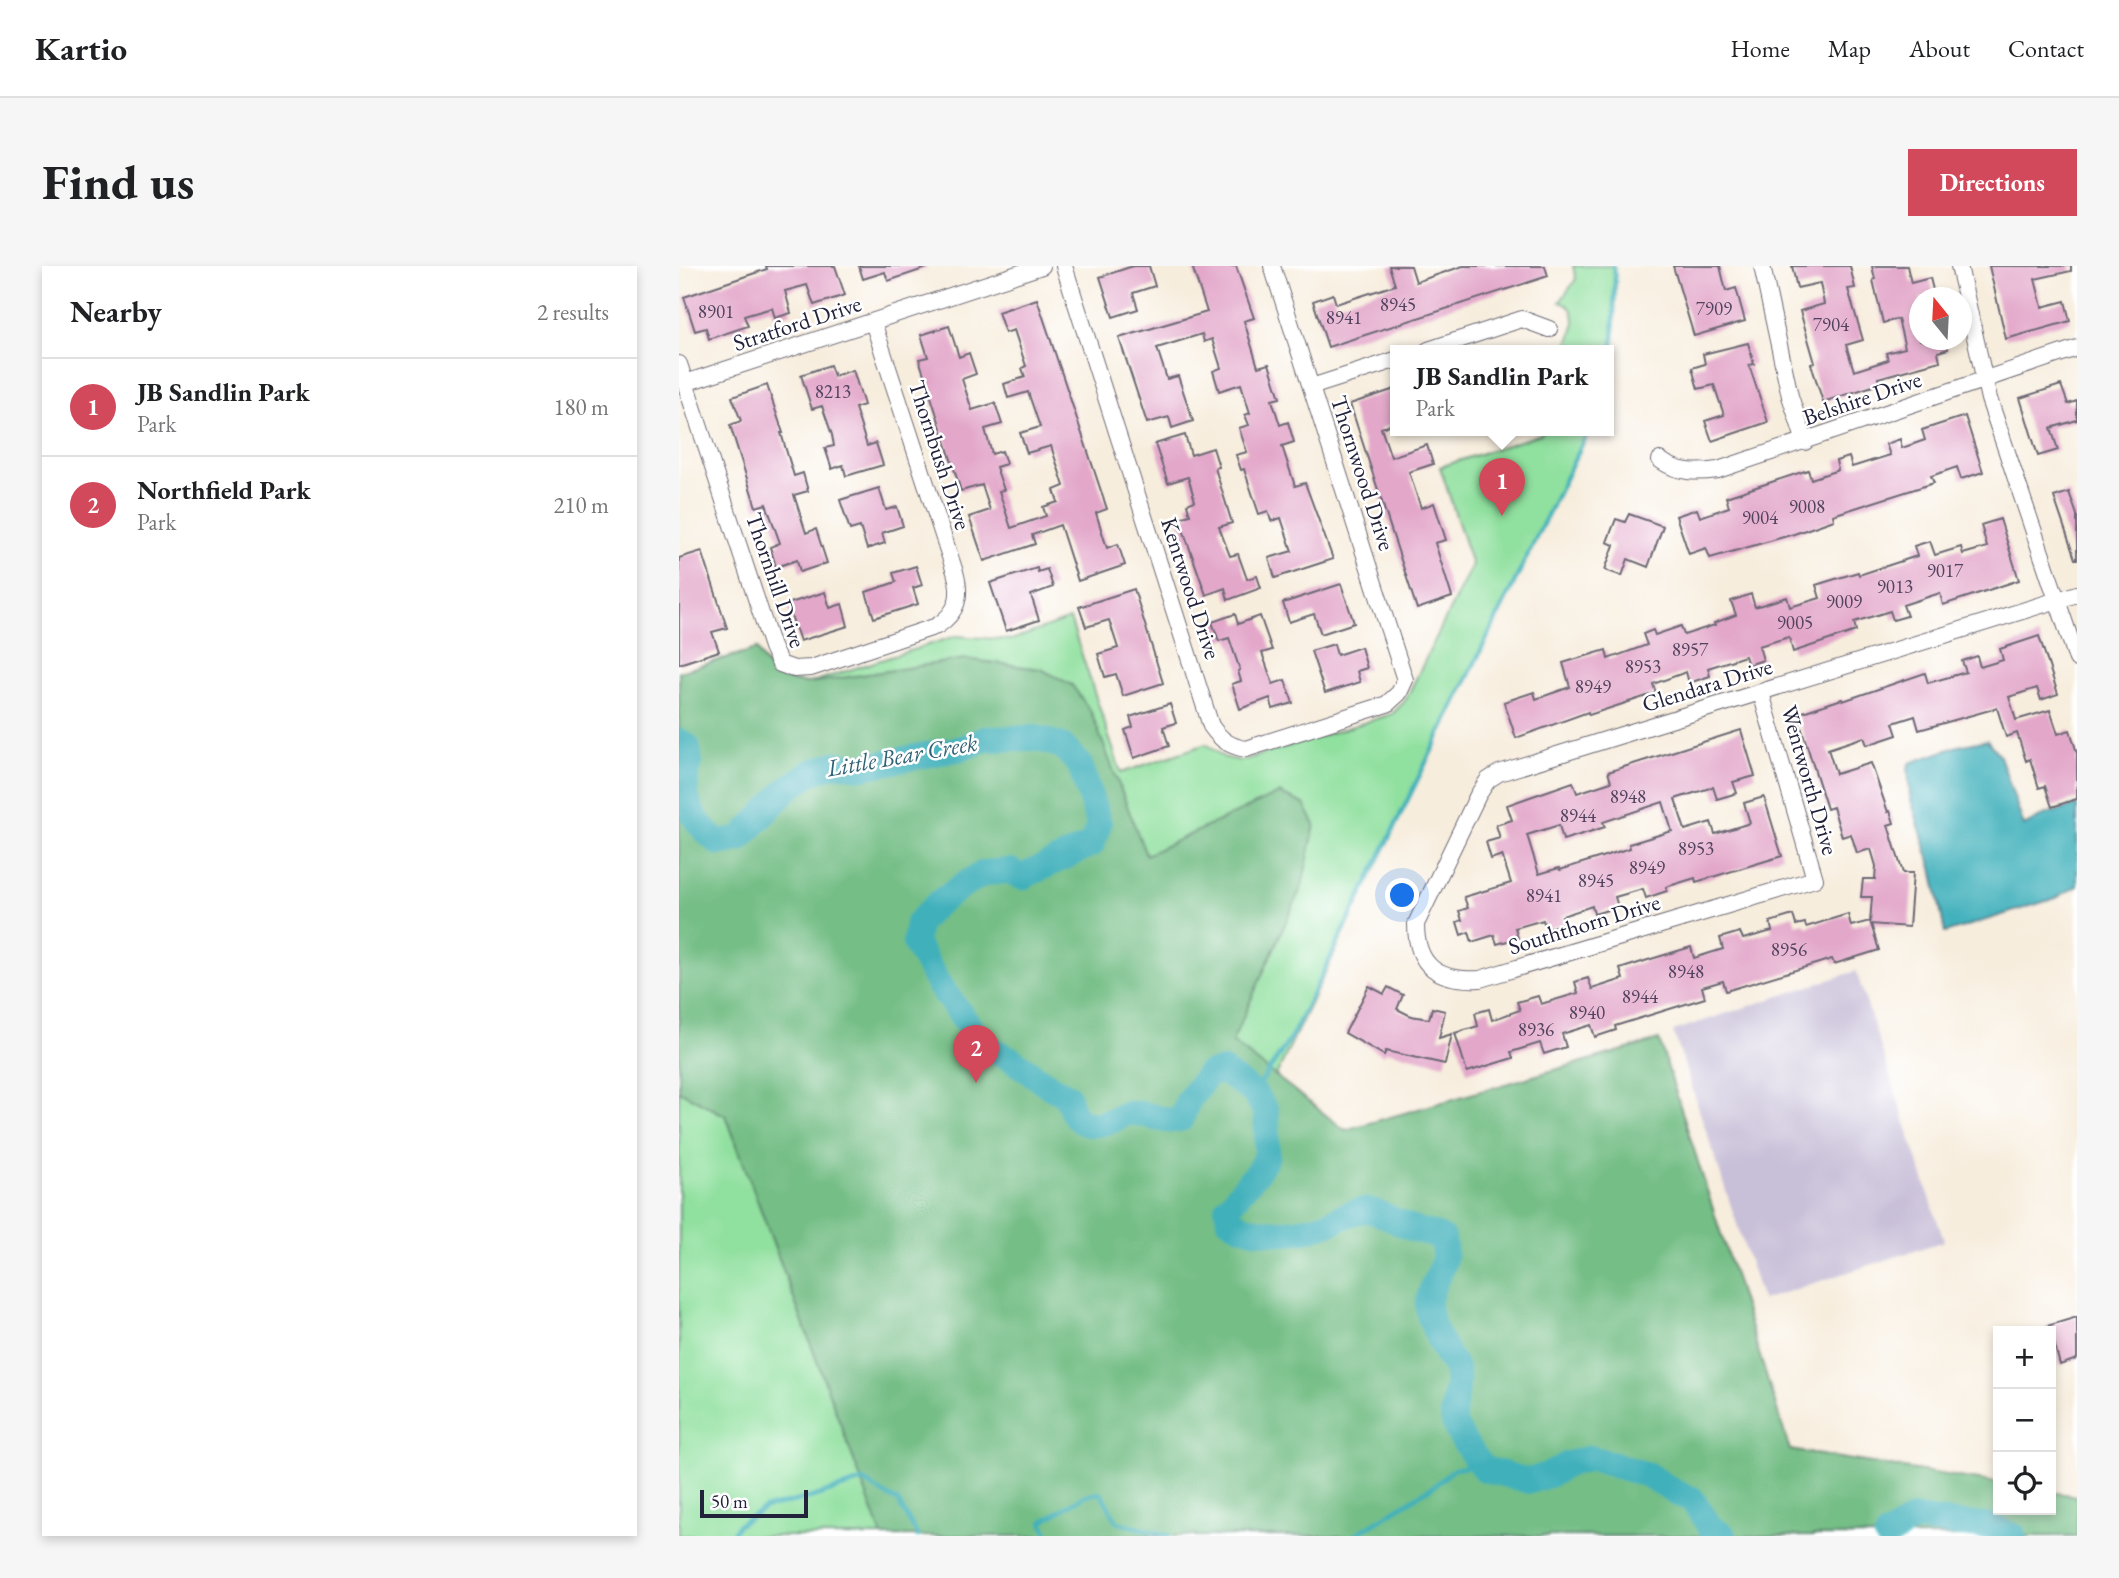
<!DOCTYPE html>
<html lang="en">
<head>
<meta charset="utf-8">
<style>
	body { margin:0; font-family:"EB Garamond",serif; background:#f6f6f6; color:#202124 }
	.controls { position:absolute; right:21px; bottom:21px; display:grid; overflow:hidden; border-radius:0px; box-shadow:0 4px 10px #0003 }
	.controls button { width:63px; height:63px; display:grid; place-items:center; padding:0; border:0; border-bottom:2px solid #e0e0e0; background:#fff; color:#202124; font:35px sans-serif }
	.compass { position:absolute; left:1230px; top:21px; width:63px; height:63px; border-radius:50%; background:#fff; box-shadow:0 4px 10px #0003; rotate:342deg }
	.scale { position:absolute; left:21px; bottom:18px; width:108px; box-sizing:border-box; padding-left:7px; border:4px solid #22223b; border-top:0; font-size:19px; line-height:24px; white-space:nowrap; color:#22223b; -webkit-text-stroke:5px #fff; paint-order:stroke }
	.you { position:absolute; left:724px; top:630px; width:24px; height:24px; margin:-18px; border:5px solid #fff; border-radius:50%; background:#1a73e8; box-shadow:0 0 0 10px #1a73e833 }
	.badge { display:grid; place-items:center; width:46px; height:46px; border-radius:50%; background:#d1495b; color:#fff; font-size:23px; font-weight:700 }
	.pin { position:absolute; translate:-50% -58px; filter:drop-shadow(0 2px 4px #0008) }
	.pin::after { content:''; position:absolute; top:37px; width:24px; height:21px; background:inherit; clip-path:polygon(0 0,100% 0,50% 100%) }
	.popup { position:absolute; left:711px; top:79px; width:224px; height:91px; box-sizing:border-box; display:grid; place-content:center; border-radius:0px; background:#fff; filter:drop-shadow(0 2px 5px #0005); font-size:23px; white-space:nowrap; color:#757577 }
	.popup b { font-size:26px; color:#202124 }
	.popup::after { content:''; position:absolute; left:50%; top:100%; margin-left:-14px; border:14px solid transparent; border-top-color:#fff }
	.list { margin:0; padding:0; list-style:none }
	h2 { display:flex; justify-content:space-between; align-items:center; height:91px; margin:0; padding:0 28px; font-size:30px }
	h2 small { font-size:23px; font-weight:400; color:#757577 }
	.list li { display:grid; grid-template-columns:46px 1fr auto; gap:21px; align-items:center; box-sizing:border-box; height:98px; padding:0 28px; border-top:2px solid #e0e0e0 }
	.list b { display:block; font-size:26px; white-space:nowrap }
	.list p { margin:0; font-size:23px; white-space:nowrap; color:#757577 }
	.list em { font-size:23px; font-style:normal; color:#757577 }
	.icon { flex:none; width:38px; height:38px; fill:none; stroke:currentColor; stroke-width:2; stroke-linecap:round; stroke-linejoin:round }
	.map { position:relative; flex:none; width:1398px; height:1270px; overflow:hidden; border-radius:0px }
	header { display:flex; align-items:center; gap:42px; box-sizing:border-box; height:98px; padding:0 35px; background:#fff; border-bottom:2px solid #e0e0e0 }
	header strong { font-size:33px }
	nav { display:flex; gap:38px; margin-inline-start:auto; font-size:24px }
	.intro { display:flex; align-items:center; justify-content:space-between; box-sizing:border-box; height:168px; padding:0 42px }
	h1 { margin:0; font-size:49px }
	.button { padding:18px 32px; border-radius:0px; background:#d1495b; color:#fff; font-size:24px; font-weight:700 }
	main { display:flex; gap:42px; padding:0 42px }
	aside { flex:1; background:#fff; border-radius:0px; box-shadow:0 4px 10px #0003 }
	.map>svg:first-child { display:block }
	.industrial { fill:#c8bfd8 }
	.green { fill:#90e09f; stroke:#59816d; stroke-width:2 }
	.forest { fill:#74be86; stroke:#4b7060; stroke-width:2 }
	.water { fill:#40b0bb; stroke:#31697b; stroke-width:2 }
	.lines { fill:none; stroke-linecap:round; stroke-linejoin:round }
	.stream { stroke:#40b0bb; stroke-width:4.5 }
	.river { stroke:#40b0bb; stroke-width:26 }
	.building { fill:#e3a7ca; fill-rule:evenodd }
	.minor-casing { stroke:#6d6974; stroke-width:18 }
	.minor { stroke:#fff; stroke-width:16 }
	.labels { text-anchor:middle; dominant-baseline:central; stroke-width:5; stroke-linejoin:round; paint-order:stroke }
	.number-label { font-size:19px; fill:#52435f }
	.street-label { font-size:23px; fill:#22223b; stroke:#fff }
	.water-label { font-size:24px; font-style:italic; fill:#306275; stroke:#fff }
</style>
</head>
<body>
<header>
<strong>Kartio</strong>
<nav><a>Home</a><a>Map</a><a>About</a><a>Contact</a></nav>
</header>
<div class="intro"><h1>Find us</h1><a class="button">Directions</a></div>
<main>
<aside>
<h2>Nearby<small>2 results</small></h2>
<ul class="list">
<li><span class="badge">1</span><div><b>JB Sandlin Park</b><p>Park</p></div><em>180 m</em></li>
<li><span class="badge">2</span><div><b>Northfield Park</b><p>Park</p></div><em>210 m</em></li>
</ul>
</aside>
<div class="map">
<svg width="1398" height="1270" viewBox="0 0 1398 1270">
	<rect width="100%" height="100%" fill="#fff"/>
	<filter id="ink" filterUnits="userSpaceOnUse"><feTurbulence type="fractalNoise" baseFrequency=".0143" numOctaves="2"/><feDisplacementMap in="SourceGraphic" scale="14" xChannelSelector="R" yChannelSelector="G"/><feConvolveMatrix kernelMatrix="1 2 1 2 8 2 1 2 1" color-interpolation-filters="sRGB"/></filter>
	<filter id="wash" filterUnits="userSpaceOnUse"><feTurbulence type="fractalNoise" baseFrequency=".00686" numOctaves="4" result="noise"/><feDisplacementMap in="SourceGraphic" scale="28" xChannelSelector="R" yChannelSelector="G"/><feGaussianBlur stdDeviation="1.57" result="paint"/><feColorMatrix in="noise" values="0 0 0 0 0 0 0 0 0 0 0 0 0 0 0 0 0 1.4 0 .05"/><feComposite in="paint" operator="in"/></filter>
	<g filter="url(#wash)">
		<rect width="100%" height="100%" fill="#f7eddd"/>
		<path class="industrial" d="M1177,705L1265,975L1083,1034L994,765Z"/>
		<path class="green" d="M894,0H934L936,9L933,120L930,126V84H884C895,72 903,41 881,36L897,13Z
			M864,164H911L783,421L547,914L209,1270H0V406L78,383L84,395L101,413L130,417L277,370L332,374L391,353L442,507L527,478L544,491L562,495L713,448L726,435L793,299L761,201L862,168Z"/>
		<path class="forest" d="M78,383C90,409 102,416 130,417L286,393L362,403L393,419L412,446L467,589L600,527L625,538L636,559L623,620L553,776L666,864L980,774L1111,1184L1319,1217V1244H1372V1226L1398,1230V1270H203L47,850L0,825V406Z"/>
		<path class="water" d="M1308,474L1321,490L1345,560L1367,548L1398,539V620L1377,632L1266,667L1253,602L1231,531L1229,501L1231,497L1279,480Z"/>
		<g class="lines">
			<path class="stream" d="M930,126L933,120L936,9L934,0
				M575,827L613,770L910,164
				M52,1270L59,1259L86,1242L130,1232L184,1215L219,1236L239,1270
				M370,1270L363,1256L407,1229L422,1227L438,1256L490,1270
				M674,1270L755,1220L775,1203L796,1200L805,1203"/>
			<path class="river" d="M0,475L8,480C13,499 9,495 7,512C4,542 19,560 40,577L61,573L109,522L133,506L156,498L183,501L284,482L305,473L357,472L383,480L401,499L420,558L413,578L343,611L331,605L305,607L283,620L259,637L239,657L236,677L260,719L305,780L332,793L373,822L388,829C394,857 406,864 434,854C440,851 448,846 454,847C474,848 482,858 502,853L509,835L529,808L544,805L575,827L587,845L588,868V890L579,905L548,942L550,953C574,971 617,968 645,959C659,954 676,942 692,945C708,948 722,960 737,964C747,967 754,967 763,972C773,998 752,1012 749,1038C748,1050 762,1078 768,1089C771,1094 775,1098 777,1103C783,1122 768,1144 777,1162C784,1176 795,1190 805,1203L850,1215L872,1208L889,1198L912,1192L932,1198L969,1209L997,1227L1013,1233L1031,1261L1045,1270
				M1208,1270L1235,1253L1314,1261L1335,1270"/>
		</g>
		<g id="blocks">
			<path class="building" d="M87,0H156L166,29L135,39L128,19L106,25L112,47L96,52L93,42L65,50L69,60L30,73L27,62L16,65L5,31L88,3Z
				M180,0H247L248,2L209,15L206,6L184,13Z
				M454,0H470L476,20L454,27L459,43L434,51L421,11Z
				M513,0H557L575,52L565,55L579,101L590,98L601,132L593,134L601,159L609,156L615,176L603,180L616,220L626,217L654,293L596,312L590,292L613,285L602,252L592,255L589,245L580,248L565,203L562,204L557,189L568,186L560,162L570,159L566,149L571,147L562,118L540,125L534,105L542,102L533,73L525,76L523,68L478,82L488,113L499,110L514,155L493,162L490,151L468,157L440,72L528,46Z
				M710,0H732L737,16L784,0H866L869,10L649,81L634,35L654,28L657,38L716,19Z
				M994,0H1041L1047,25L1057,22L1066,55L1015,70Z
				M1113,0H1171L1176,22L1169,23L1184,74L1167,79L1175,105L1209,94L1207,87L1226,82L1219,53L1204,57L1194,14L1196,13L1193,0H1228L1232,17L1251,12L1256,32H1241V74H1266L1269,83L1259,86L1261,95L1199,112L1200,118L1144,136L1132,98L1136,97L1121,45L1145,38L1141,17L1118,22Z
				M1310,0H1392V5L1356,13L1363,41L1386,35L1391,55L1327,73Z
				M358,33L428,243L417,247L428,282L439,278L446,299L399,315L381,259L353,269L356,278L305,295L290,251L311,244L303,219L282,225L240,93L249,91L242,69L270,60L280,91L290,87L297,108L283,113L293,144L316,137L323,158L306,163L313,188L323,185L327,198L317,201L325,224L320,225L332,262L367,250L364,241L379,236L375,224L385,220L372,180L348,187L341,167L361,161L349,126L329,132L325,118L346,111L343,102L347,100L335,64L326,67L319,46Z
				M1069,77L1075,98L1070,99L1089,156L1033,175L1026,155L1045,149L1035,119L1019,123L1013,102L1026,98L1024,88Z
				M151,99L155,110L174,104L185,139L176,142L188,180L197,177L204,199L167,210L164,199L153,203L146,182L155,180L153,169L143,140L133,143L122,109Z
				M88,119L104,167H102L115,210L124,207L129,225L115,229L127,267L137,263L148,297L121,306L118,294L97,301L91,281L101,277L87,238L77,241L51,159L62,155L53,131Z
				M1382,119L1389,138L1398,135V154L1372,162L1379,184L1359,190L1341,132Z
				M716,123V157L702,162L712,191L748,179L754,198L730,206L742,242L755,237L767,274L756,277L773,331L738,343L671,138Z
				M1286,150L1304,206L1282,213L1278,201L1252,210L1255,217L1154,249L1155,254L1115,268L1031,292L1027,282L1010,288L997,250L1018,243L1021,251L1050,241L1047,231L1129,204L1132,213L1159,204L1157,195L1170,191L1173,201L1211,189L1207,178L1221,173L1223,182L1246,174L1243,164Z
				M506,169L512,189L534,182L540,201L536,202L553,257L540,261L551,290L559,288L568,313L578,310L582,322L549,334L546,322L527,329L500,252L511,249L508,238L516,235L509,211L489,217L476,178Z
				M200,222L207,244L218,241L224,260L203,267L206,277L188,283L181,261L171,264L161,234Z
				M1390,226L1398,249V293H1396L1375,231Z
				M950,248L984,260L969,301L949,293L943,310L926,304L935,279L928,276L937,253L946,256Z
				M1321,253L1340,314L1264,339L1261,327L1224,339L1228,350L1214,354L1211,345L1175,356L1177,365L1114,386L1110,371L1080,380L1084,394L1069,399L1066,390L1029,402L1031,410L1010,417L1007,406L974,418L977,427L910,449L909,446L837,472L825,436L855,426L857,433L891,421L884,397L927,384L929,393L968,379L964,368L974,364L976,369L1002,360L1005,369L1036,359L1035,357L1057,349L1052,335L1072,328L1076,341L1108,331L1111,341L1141,332L1137,319L1179,306L1180,309L1238,290L1235,280L1251,275L1256,289L1282,281L1284,288L1308,281L1302,259Z
				M23,285L48,362L33,366L40,385L0,398V292Z
				M237,300L243,319L234,322L239,338L195,352L187,326L217,316L214,307Z
				M358,302L359,306L368,303L374,321L352,329L360,354L327,365L311,317Z
				M662,318L675,357L642,368L635,348L610,356L604,337Z
				M455,323L484,417L444,430L437,408L426,411L419,388L439,382L430,354L407,361L400,341Z
				M146,326L151,342L163,338L169,360L121,375L108,338Z
				M556,348L559,358L581,350L593,384L583,387L594,418L606,414L614,437L594,443L591,432L561,443L553,418L562,415L559,405L561,404L550,372L540,375L533,356Z
				M1360,370L1379,428L1362,434L1358,422L1330,431L1337,454L1371,444L1379,468L1391,464L1398,487V533L1373,541L1366,520L1360,522L1351,493L1347,495L1338,467L1327,471L1318,442L1240,464L1236,450L1214,457L1218,469L1188,479L1185,471L1149,483L1157,508L1192,497L1209,546L1211,545L1215,557L1209,559L1224,607H1234L1230,661L1192,658L1200,684L1155,698L1153,693L1047,725L1044,715L1023,721L1026,732L936,760L937,764L916,771L912,759L883,768L887,781L865,788L861,777L832,786L834,792L788,806L776,767L799,760L796,747L810,743L813,754L841,744L838,736L859,730L862,738L899,727L896,716L909,712L913,723L944,713L941,703L972,693L1012,681L1015,692L1044,683L1041,672L1061,666L1064,673L1093,665L1091,656L1114,649L1117,659L1126,657L1127,661L1169,648L1172,660L1191,655V657L1193,631H1182L1184,613H1196L1197,600L1192,583L1178,587L1172,568L1163,571L1154,541L1148,543L1118,448L1163,433L1164,435L1246,407L1249,417L1287,406L1283,395L1298,390L1301,401L1324,394L1321,383Z
				M655,378L658,389L682,381L688,402L678,405L681,416L646,427L632,385Z
				M491,438L497,457L484,461L490,480L455,492L446,464L454,461L451,451Z
				M1062,464L1076,510L1054,516L1058,527L1038,533L1034,521L996,533L1006,564L1032,556L1036,568L1071,557L1065,537L1085,531L1103,590L1017,616L1016,612L987,621L988,625L967,632L964,623L936,631L939,641L915,648L913,640L883,650L886,657L867,663L864,654L836,662L839,672L818,678L815,669L793,676L790,666L782,669L778,656L783,654L780,645L789,642L785,631L832,617L823,589L812,593L807,576L821,572L817,559L833,554L828,539L894,516L898,527L932,516L929,506ZM984,536L993,565L950,578L951,582L881,604L880,602L860,608L848,569L880,559L884,574L926,561L924,556Z
				M690,720L705,728L709,721L724,729L718,743L732,750L750,753L753,742L766,745L760,772L773,768L766,798L707,785L705,789L666,767Z
				M1398,1051V1093L1381,1099L1372,1065L1368,1060Z"/>
		</g>
	</g>
	<g filter="url(#ink)">
		<use href="#blocks" fill-opacity="0" stroke="#6d6974" stroke-width="2"/>
		<g class="lines">
			<defs>
				<path id="minor" d="M385,0L532,460C542,474 550,480 567,483L708,438L720,427L726,414L593,0
					M1083,0L1111,130L1126,176
					M1280,0L1310,133L1398,393
					M749,84L843,53L870,63
					M0,98L93,381L101,398L115,403L132,402L258,360C279,346 283,330 276,306L194,56
					M6,117L363,0
					M632,121L716,94
					M981,194C999,207 1017,207 1039,204L1398,82
					M1082,427L1136,613L801,713C761,715 737,702 737,658L799,529L809,514L820,507L1398,328"/>
			</defs>
			<use href="#minor" class="minor-casing"/>
			<use href="#minor" class="minor"/>
		</g>
	</g>
	<g class="labels">
		<g class="number-label">
			<text x="719" y="38">8945</text>
			<text x="1035" y="42">7909</text>
			<text x="37" y="45">8901</text>
			<text x="665" y="51">8941</text>
			<text x="1152" y="58">7904</text>
			<text x="154" y="125">8213</text>
			<text x="1128" y="240">9008</text>
			<text x="1081" y="251">9004</text>
			<text x="1266" y="304">9017</text>
			<text x="1216" y="320">9013</text>
			<text x="1165" y="335">9009</text>
			<text x="1116" y="356">9005</text>
			<text x="1011" y="383">8957</text>
			<text x="964" y="400">8953</text>
			<text x="914" y="420">8949</text>
			<text x="949" y="530">8948</text>
			<text x="899" y="549">8944</text>
			<text x="1017" y="582">8953</text>
			<text x="968" y="601">8949</text>
			<text x="917" y="614">8945</text>
			<text x="865" y="629">8941</text>
			<text x="1110" y="683">8956</text>
			<text x="1007" y="705">8948</text>
			<text x="961" y="730">8944</text>
			<text x="908" y="746">8940</text>
			<text x="857" y="763">8936</text>
		</g>
		<g class="street-label">
			<text transform="translate(118 57) rotate(-18)">Stratford Drive</text>
			<text transform="translate(1183 132) rotate(-19)">Belshire Drive</text>
			<text transform="translate(261 189) rotate(72)">Thornbush Drive</text>
			<text transform="translate(684 207) rotate(72)">Thornwood Drive</text>
			<text transform="translate(97 314) rotate(71)">Thornhill Drive</text>
			<text transform="translate(512 322) rotate(72)">Kentwood Drive</text>
			<text transform="translate(1028 419) rotate(-17)">Glendara Drive</text>
			<text transform="translate(1131 514) rotate(74)">Wentworth Drive</text>
			<text transform="translate(905 658) rotate(-17)">Souththorn Drive</text>
		</g>
		<g class="water-label">
			<text transform="translate(223 489) rotate(-10)">Little Bear Creek</text>
		</g>
	</g>
</svg>
<div class="controls">
<button>+</button>
<button>−</button>
<button><svg class="icon" aria-label="locate" viewBox="0 0 24 24"><circle cx="12" cy="12" r="6"/><path d="M12 2v4M12 18v4M2 12h4M18 12h4"/></svg></button>
</div>
<svg class="compass" viewBox="-18 -18 36 36"><path d="M0-13l5 13h-10z" fill="#e53935"/><path d="M0 13l5-13h-10z" fill="#757577"/></svg>
<div class="scale">50 m</div>
<div class="you"></div>
<div class="pin badge" style="left:823px;top:250px">1</div>
<div class="popup"><b>JB Sandlin Park</b>Park</div>
<div class="pin badge" style="left:297px;top:817px">2</div>
</div>
</main>
</body>
</html>
